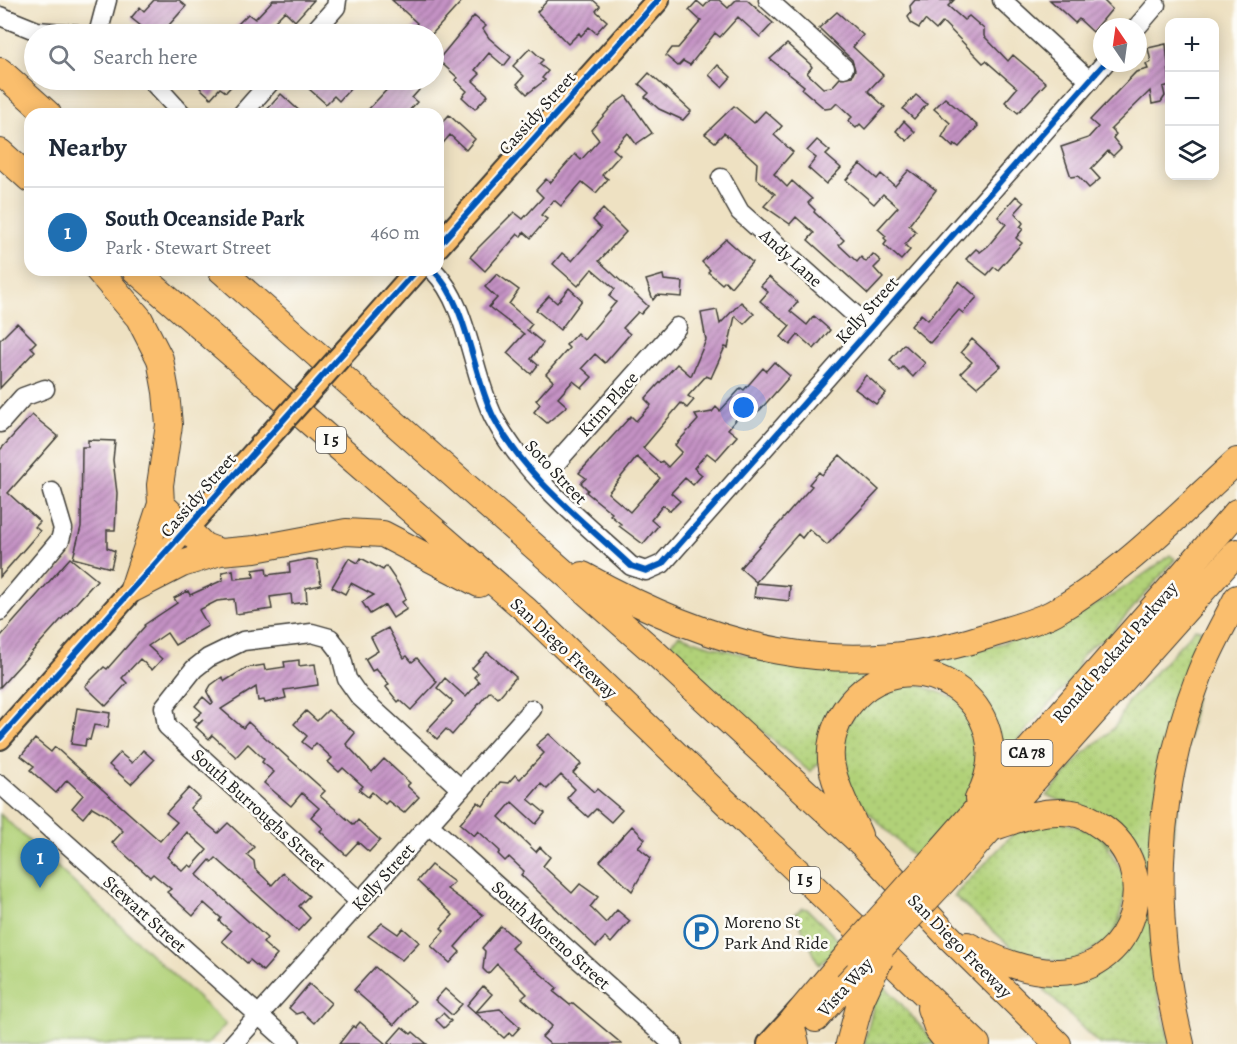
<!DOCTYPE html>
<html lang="en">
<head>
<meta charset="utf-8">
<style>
	body { margin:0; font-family:Alegreya,serif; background:#f6f6f7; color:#1f2937 }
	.controls { position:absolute; right:18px; top:18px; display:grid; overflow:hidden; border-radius:12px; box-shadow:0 3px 15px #0003 }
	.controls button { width:54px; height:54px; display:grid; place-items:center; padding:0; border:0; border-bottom:2px solid #e0e1e3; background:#fff; color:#1f2937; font:30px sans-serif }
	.compass { position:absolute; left:1093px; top:18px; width:54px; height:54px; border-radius:50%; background:#fff; box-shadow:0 3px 15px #0003; rotate:347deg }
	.you { position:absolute; left:744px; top:408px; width:21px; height:21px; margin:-15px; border:4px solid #fff; border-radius:50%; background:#1a73e8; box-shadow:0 0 0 9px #1a73e833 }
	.badge { display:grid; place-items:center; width:39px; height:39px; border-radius:50%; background:#1f6fb2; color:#fff; font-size:20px; font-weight:700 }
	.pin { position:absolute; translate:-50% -50px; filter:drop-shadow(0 2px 3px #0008) }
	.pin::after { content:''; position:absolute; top:32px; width:21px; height:18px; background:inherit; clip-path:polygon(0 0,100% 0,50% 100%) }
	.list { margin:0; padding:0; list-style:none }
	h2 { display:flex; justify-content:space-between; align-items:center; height:78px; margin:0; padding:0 24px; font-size:26px }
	h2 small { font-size:20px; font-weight:400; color:#747a83 }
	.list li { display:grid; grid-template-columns:39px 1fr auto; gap:18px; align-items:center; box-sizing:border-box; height:90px; padding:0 24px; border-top:2px solid #e0e1e3 }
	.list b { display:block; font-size:22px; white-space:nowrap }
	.list p { margin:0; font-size:20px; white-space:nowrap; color:#747a83 }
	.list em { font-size:20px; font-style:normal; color:#747a83 }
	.icon { flex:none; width:33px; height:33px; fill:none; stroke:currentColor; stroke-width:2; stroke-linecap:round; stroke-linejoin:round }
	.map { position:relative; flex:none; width:1237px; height:1044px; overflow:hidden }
	.search { position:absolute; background:#fff; box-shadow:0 3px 15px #0003; left:24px; top:24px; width:420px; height:66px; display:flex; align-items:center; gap:15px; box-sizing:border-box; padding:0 21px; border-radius:33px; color:#747a83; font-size:22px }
	.panel { position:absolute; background:#fff; box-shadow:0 3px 15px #0003; left:24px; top:108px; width:420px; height:168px; border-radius:18px }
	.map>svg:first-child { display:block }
	.grass { fill:url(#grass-dots); stroke:#66764a; stroke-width:1.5 }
	.green { fill:#b1d178; stroke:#66764a; stroke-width:1.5 }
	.building { fill:url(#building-hatch); fill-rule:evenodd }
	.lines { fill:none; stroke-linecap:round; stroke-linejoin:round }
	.minor-casing { stroke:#3c3a35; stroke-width:21 }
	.major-casing { stroke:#3c3a35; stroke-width:26 }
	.highway-casing { stroke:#3c3a35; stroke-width:28 }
	.minor { stroke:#fff; stroke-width:18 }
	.major { stroke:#fabe6d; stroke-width:22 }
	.highway { stroke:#fabe6d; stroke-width:26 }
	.major-bridge-casing { stroke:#3c3a35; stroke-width:26; stroke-linecap:butt }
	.highway-bridge-casing { stroke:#3c3a35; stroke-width:28; stroke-linecap:butt }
	.major-bridge { stroke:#fabe6d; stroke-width:22 }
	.highway-bridge { stroke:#fabe6d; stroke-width:26 }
	.cycleway-casing { stroke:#fdfcf7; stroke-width:10 }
	.cycleway { stroke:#0057b8; stroke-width:6 }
	.labels { text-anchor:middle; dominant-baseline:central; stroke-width:5; stroke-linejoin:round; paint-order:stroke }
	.shield { fill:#fdfcf7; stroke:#605f5e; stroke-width:1.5 }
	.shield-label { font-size:16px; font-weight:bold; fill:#1c1c1c }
	.street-label { font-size:18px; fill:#1c1c1c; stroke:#fdfcf7 }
	.poi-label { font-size:18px; fill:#1c1c1c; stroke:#fdfcf7; text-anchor:start }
</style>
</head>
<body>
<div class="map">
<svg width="1237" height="1044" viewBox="0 0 1237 1044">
	<defs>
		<pattern id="grass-dots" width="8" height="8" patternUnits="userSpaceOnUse" patternTransform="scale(1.5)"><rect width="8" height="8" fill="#b1d178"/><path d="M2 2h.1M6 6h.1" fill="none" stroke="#98b367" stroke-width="1.8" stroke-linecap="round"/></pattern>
		<pattern id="building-hatch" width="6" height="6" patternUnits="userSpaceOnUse" patternTransform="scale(1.5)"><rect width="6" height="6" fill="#c492c4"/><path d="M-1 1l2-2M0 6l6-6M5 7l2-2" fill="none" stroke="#9e769e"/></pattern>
	</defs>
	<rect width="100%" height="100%" fill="#fdfcf7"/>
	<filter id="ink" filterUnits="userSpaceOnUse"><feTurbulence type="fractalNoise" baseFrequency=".0167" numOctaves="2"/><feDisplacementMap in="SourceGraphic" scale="12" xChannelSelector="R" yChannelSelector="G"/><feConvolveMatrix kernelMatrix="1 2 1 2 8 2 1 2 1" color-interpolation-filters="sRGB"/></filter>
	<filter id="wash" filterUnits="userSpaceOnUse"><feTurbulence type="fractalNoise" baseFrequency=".008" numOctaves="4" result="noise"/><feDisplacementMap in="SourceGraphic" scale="24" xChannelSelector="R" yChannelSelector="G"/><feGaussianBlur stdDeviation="1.35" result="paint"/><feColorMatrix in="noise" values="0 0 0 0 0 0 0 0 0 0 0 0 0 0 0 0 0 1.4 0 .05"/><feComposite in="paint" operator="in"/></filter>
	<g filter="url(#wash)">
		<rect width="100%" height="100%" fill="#eee1c2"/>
		<path class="grass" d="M1170,555L1175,559L1106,639C1093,642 1076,657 1078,672L1004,755L935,670L937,661C971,651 1006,644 1039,631C1087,614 1130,586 1170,555Z
			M1195,629L1201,630L1205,638L1153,957L1156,987L1170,1044H1099L1045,991L1043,981L1087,974L1144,881L1065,802L1047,796C1061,780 1074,762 1089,749C1111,730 1115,732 1127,703Z
			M679,635C746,660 794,665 864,667L866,677L843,695L821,761L810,772L666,648Z
			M911,682L958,699L984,744L969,797L958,813L914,857L854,798L840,765L845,728L865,701Z
			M1053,819L1099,834L1128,881L1115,936L1069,964L1017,952L954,896L1015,832Z
			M803,908L807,909L896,998L936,1044H864L873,1008L826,958L819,965L795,913Z"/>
		<path class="green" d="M0,814L226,1024L208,1044H0Z"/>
		<g id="blocks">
			<path class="building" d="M154,0H179L186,6L161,34H134L141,26L131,18L140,7L144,11Z
				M273,0H314L295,21L285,11L262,34H228L248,14L255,19Z
				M392,0H463L432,34H407L417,23Z
				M548,0H593L600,6L596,11L607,21L596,33L589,27L581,36L579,33L568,44L537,12Z
				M710,0H719L728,8L736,0H747L773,23L760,37L738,17L720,37L715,33L690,65L683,61L678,66L666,56L672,48H678L701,21L689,10L697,1L704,7Z
				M915,0H954L948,6L964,20L969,16L976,22L984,29V36L1008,61L1013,55L1046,83L1018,113L1005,102L1017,88L986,61L983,63L943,22L936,30L925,20L919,28L912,24L908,17L911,13L910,6Z
				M1050,0H1103L1112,9L1093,32L1079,19L1075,23Z
				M837,12L863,35L853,47L883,75L868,91L885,107L865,129L860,124L856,128L848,121L852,117L837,103L832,108L825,109L802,89L804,86L770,59L787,44L810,64L812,67L807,73L823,88L832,87L840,78L852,76L855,70L852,60L819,28Z
				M474,16L486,26L483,29L489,38L511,57L504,66L489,53L475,70L480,74L473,81L488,95L475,109L462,97L467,91L455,80L458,78L438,60Z
				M1166,44L1170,85L1163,87L1165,96L1161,102L1152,104L1150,91L1111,129L1116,134L1113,138L1121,148L1113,156L1108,151L1091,169L1100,179L1089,188L1078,176L1071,177L1061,147L1088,138L1098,127L1090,120L1136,72L1148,69L1146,64L1151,62L1148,48Z
				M530,48L543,60L539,64L548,71L542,78L545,80L527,94L517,84L524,76L513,66Z
				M718,65L731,77L722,87L709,75Z
				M649,73L691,111L683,120L659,109L645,97L649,93L639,84Z
				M208,80H237L226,92L220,88L211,98L200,88Z
				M299,80H340L350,89L339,101L334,96L326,104Z
				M400,80H407L419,90L412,98L417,102L406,114H364L394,82L396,84Z
				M281,94L294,106L303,114H263Z
				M916,95L927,104L914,119L903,109Z
				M626,96L652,133L636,144L628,133L613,149L620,155L602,175L608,179L596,193L582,182L561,206L554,200L541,215L547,219L531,238L524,232L521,236L518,234L485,271L470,257L478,248L514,212L523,219L543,197L536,190L546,179L550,183L575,154L581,160L599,140L591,130L613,105Z
				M945,98L978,126L959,147L955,144L953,147L942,137L950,123L934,109Z
				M734,106L754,123L765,111L782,126L774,135L793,152L774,174L787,187L792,181L812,199L808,203L815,210L814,212L844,240L839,245L857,262L861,257L866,262L873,254L881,261L874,268L883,278L868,294L808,240L814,233L796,217L790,224L764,206L775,194L756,178L757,163L724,133L715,142L705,134Z
				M449,115L475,139L466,150L450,135L438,149V127Z
				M904,121L915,132L907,141L896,131Z
				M817,140L830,151L826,155L841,168L826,184L808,168L816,158L807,151Z
				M860,164L877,179L881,174L895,186L909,170L936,190L909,225L916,232L905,245L910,250L901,260L884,245L887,241L884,238L886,236L878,229L898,207L883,194L874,204L846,180Z
				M1016,196L1024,203L1015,213L1023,223L1020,227L1023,229L1016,238L1022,243L998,270L994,267L987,275L966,259L976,249L980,252L988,246L1002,229L1006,224L998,217Z
				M603,209L626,232L599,261L648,306L641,314L638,312L623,328L630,334L605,363L595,354L582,368L592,377L582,388L573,381L558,398L567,406L547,423L534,412L540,404L536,400L553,381L546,374L569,348L566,345L577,333L584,340L616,302L609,296L615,289L592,269L578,286L553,264L562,253L572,261L601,228L593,220Z
				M726,239L752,262L731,287L725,281L722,284L708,272L710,270L702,262Z
				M497,274L519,290L509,304L532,324L527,330L543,343L531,359L538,365L531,374L507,353L524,334L489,307L497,298L485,287Z
				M663,275L664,280L683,282L682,297L657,295L653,300L646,280Z
				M769,277L798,302L790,311L807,325L814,316L830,330L814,349L798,335L790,345L781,337L790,326L760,301L768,292L761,286Z
				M959,281L977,297L963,313L959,310L930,343L911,326L921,314L928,320Z
				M569,288L582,300L560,330L536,310L549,296L557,303Z
				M741,302L754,314L744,324L735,316L728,348L725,347L711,378L706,376L688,396L694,400L687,408L681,403L643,448L660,463L662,461L668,467L682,452L675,445L698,420L695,415L712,412L716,407L720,411L741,388L744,390L763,368L766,371L774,362L790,376L760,410L754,414L751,411L746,418L741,414L728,429L737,436L716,460L707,453L694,468L702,475L693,485L685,478L671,493L680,501L670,511L663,505L651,520L658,526L643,544L619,526L621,524L610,515L612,513L586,492L588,490L581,483L586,478L579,473L631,416L636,421L651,405L645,399L677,364L691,376L706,340L701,313L717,310L720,324ZM637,457L660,478L630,512L608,493Z
				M17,323L36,342L31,347L35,351L0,388V340Z
				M972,339L1001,366L977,387L961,373L972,362L961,352Z
				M904,344L925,363L913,377L903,367L899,371L890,360Z
				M866,375L886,393L876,404L855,389Z
				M32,415L58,436L8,493L40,522L35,527L40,531L0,577V450Z
				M88,440L115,441L113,460L117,493L115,530H107V548L115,551L111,568L73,558L81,527L82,447H88Z
				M840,455L879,490L827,545L809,529L802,538L798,534L756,582L740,568L812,486L809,484L819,472L822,475Z
				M70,558L97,580L0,687V637Z
				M349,558L358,563L361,558L383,570L386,566L401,588L406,599L402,602L407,609L393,618L385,605L370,614L362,602L374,595L351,583L345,594L332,587Z
				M309,559L317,560L321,585L306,588L307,602L292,604L291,594L270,597L272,609L236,614L234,599L217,601L199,610L208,626L175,645L167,633L148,646L162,659L152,670L140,659L122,678L127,683L106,706L85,686L104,667L107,669L145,626L144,625L177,603L174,598L188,591L190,595L223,580L222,572L233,570L234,579L254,577L253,570L266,568L267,575L290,572L289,563Z
				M756,583L790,586L789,601L754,597Z
				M388,628L404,658L407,656L412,662L417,658L437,682L411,710L400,700L398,702L386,687L389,684L376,669L372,671L365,659L378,651L371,637Z
				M487,652L516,677L498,698L490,691L452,735L446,729L437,739L427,730L453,702L437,688L445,678L466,697L479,682L474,677L478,673L472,668Z
				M299,660V666L315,664L318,685L284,690L286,698L265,703L264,700L258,701L256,687L221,709L243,728L248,722L325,791L320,796L354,825L358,820L380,840L369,852L358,842L346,855L320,831L323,828L311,817L319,808L302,793L291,806L264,783L274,772L262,762L264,759L248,744L236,757L212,735L209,739L196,727L203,720L198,723L194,719L202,712L195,706L203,697L211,704L213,703L207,692L211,685L222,677L225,681L246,668L264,665L265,670L285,667L284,662Z
				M77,708L110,713L108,727L94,725L90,740L86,739L85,746L71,744Z
				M328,710L355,733L346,744L372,772L384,759L410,783L407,786L419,797L404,813L388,801L385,804L372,792L368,797L359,790L363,786L343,768L339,772L328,762L332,758L316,743L311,749L302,742L307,736L294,724L306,711L317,721Z
				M549,734L581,764L573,773L594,792L597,789L622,810L611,822L596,809L588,817L567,798L575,789L561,775L547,789L541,784L528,799L545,813L536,824L512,802L499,817L536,852L540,847L550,857L543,866L572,893L580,884L598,897L590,907L606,923L617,910L630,921L611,943L605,937L596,947L521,875L524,871L509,857L505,861L498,854L500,851L478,831L474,836L460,824L478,802L483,806L500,782L508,783L515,775L520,779L544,753L536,745Z
				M35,739L51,752L55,747L160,841L177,822L166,813L189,788L200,798L190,808L206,823L218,833L228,823L254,847L247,855L254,861L255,869L272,885L283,873L309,896L299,906L310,918L298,931L216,858L212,862L210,860L197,875L267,938L263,943L277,955L263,971L250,960L247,963L222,941L231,931L219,921L221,918L204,903L193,916L167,892L171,889L153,874L150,877L112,843L123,831L106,815L92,807L83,818L72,808L83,795L67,780L56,793L30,770L34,766L21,756ZM187,832L207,850L192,867L189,865L183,871L167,857Z
				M143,750L154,760L131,784L109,765L120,753L132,763Z
				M632,826L645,839L638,847L651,858L632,891L600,861Z
				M431,865L454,882L447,889L483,915L455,947L460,952L450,963L431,946L444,931L441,928L453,915L417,881Z
				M382,923L398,934L403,928L419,942L402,960L368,936Z
				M501,926L518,941L511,948L557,988L554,992L570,1005L573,1003L622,1044H550L542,1037L552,1026L522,998L527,994L497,964L488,974L483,969L485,951L482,948Z
				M375,967L415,1001L394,1025L354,990Z
				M309,984L331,1003L314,1023L302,1012L296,1014L289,1008Z
				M483,986L492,994L476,1012L500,1009L520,1027L512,1036L509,1033L504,1038L467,1005Z
				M445,989L462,1004L452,1015L435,1000Z
				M443,1013L451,1021L444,1028L436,1020Z
				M360,1022L386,1044H339L353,1026L355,1028Z
				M402,1027L411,1034L413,1032L427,1044H387Z"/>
		</g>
	</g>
	<g filter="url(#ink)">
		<use href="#blocks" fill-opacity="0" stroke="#3c3a35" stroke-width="1.5"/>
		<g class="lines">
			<defs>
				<path id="minor" d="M768,0L844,68
					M1002,0L1090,81
					M0,16L37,31L77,34
					M1137,27L1156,5
					M98,34L107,0
					M312,34L336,7L337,0
					M151,80L182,114
					M242,114L272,80
					M721,178L740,212L871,329
					M433,270C469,306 471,372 494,418C526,478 582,520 631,566L646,571L662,564L1105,63
					M0,423L23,397L45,389
					M540,481L677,327
					M0,611L60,540L63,529L52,492
					M0,784L291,1044
					M429,825L673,1044
					M360,902L167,726L164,707L194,669L208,658L243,641L312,633L330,638L340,651L347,679L359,696L461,789
					M233,1044L532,709"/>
				<path id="major" d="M438,246L658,0
					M365,329L417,270
					M0,738L280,424
					M769,1044L800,1010"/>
				<path id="highway" d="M0,71L48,114
					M0,152L30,179
					M98,270L139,318L160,359L166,392L169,425L160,485L161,504L133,589
					M135,270L526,610L977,1044
					M221,270L653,651L862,844L947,935L1058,1044
					M161,504L204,546L220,552L255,549L346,532L383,534L479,584
					M583,575C714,648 840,684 987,636C1009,629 1035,623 1055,612C1123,573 1180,513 1237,461
					M133,589L182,564L220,552
					M859,835C850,814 836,790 832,767C828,747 834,726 845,710C906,624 1030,704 978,799
					M935,857L1237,512
					M952,872L1237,552
					M967,945C996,959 1026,973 1059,972C1136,970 1164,868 1101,826C1093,820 1082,814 1072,813C1043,809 1018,819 992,828
					M930,1008L938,1030L949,1044
					M816,1019L847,984
					M796,1044L792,1027L794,1019L851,951
					M849,1044L861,1000
					M1181,1044C1150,921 1153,795 1199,676C1209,649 1224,624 1237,598"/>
			</defs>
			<use href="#minor" class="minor-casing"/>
			<use href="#major" class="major-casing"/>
			<use href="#highway" class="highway-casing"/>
			<use href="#minor" class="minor"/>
			<use href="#major" class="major"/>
			<use href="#highway" class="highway"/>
			<defs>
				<path id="major-bridge" d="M280,424L365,329"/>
				<path id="highway-bridge" d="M851,951L935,857
					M847,984L952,872
					M861,1000L880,959"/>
			</defs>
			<use href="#major-bridge" class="major-bridge-casing"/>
			<use href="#highway-bridge" class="highway-bridge-casing"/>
			<use href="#major-bridge" class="major-bridge"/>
			<use href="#highway-bridge" class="highway-bridge"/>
			<defs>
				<path id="cycleway" d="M438,246L658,0
					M433,270C469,306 471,372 494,418C526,478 582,520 631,566L646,571L662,564L1105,63
					M0,738L417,270"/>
			</defs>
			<use href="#cycleway" class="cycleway-casing"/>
			<use href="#cycleway" class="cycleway"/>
		</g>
	</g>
	<defs>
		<symbol id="parking-ring" viewBox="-11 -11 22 22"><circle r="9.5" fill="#fdfcf7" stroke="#1f6fb2" stroke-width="1.5"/><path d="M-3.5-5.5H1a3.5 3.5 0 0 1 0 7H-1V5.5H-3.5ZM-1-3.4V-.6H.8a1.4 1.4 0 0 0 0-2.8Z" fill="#1f6fb2"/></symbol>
	</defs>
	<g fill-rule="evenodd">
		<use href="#parking-ring" x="682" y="913" width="38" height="38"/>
	</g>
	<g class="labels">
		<g class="shield">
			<rect x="316" y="427" width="30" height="26" rx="4.5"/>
			<rect x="1001.5" y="740" width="51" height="26" rx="4.5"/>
			<rect x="790" y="867" width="30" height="26" rx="4.5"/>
		</g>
		<g class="shield-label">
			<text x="331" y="440">I 5</text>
			<text x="1027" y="753">CA 78</text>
			<text x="805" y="880">I 5</text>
		</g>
		<g class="street-label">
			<text transform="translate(537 113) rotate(-48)">Cassidy Street</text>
			<text transform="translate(791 258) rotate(42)">Andy Lane</text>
			<text transform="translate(867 310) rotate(-48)">Kelly Street</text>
			<text transform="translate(608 404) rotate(-48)">Krim Place</text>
			<text transform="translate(556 472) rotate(47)">Soto Street</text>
			<text transform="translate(198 495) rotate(-49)">Cassidy Street</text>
			<text transform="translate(564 648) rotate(43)">San Diego Freeway</text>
			<text transform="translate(1115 652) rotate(-49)">Ronald Packard Parkway</text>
			<text transform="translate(259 810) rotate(42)">South Burroughs Street</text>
			<text transform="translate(383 877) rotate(-48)">Kelly Street</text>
			<text transform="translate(145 914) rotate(42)">Stewart Street</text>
			<text transform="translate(551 935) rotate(42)">South Moreno Street</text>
			<text transform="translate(960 946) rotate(45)">San Diego Freeway</text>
			<text transform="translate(845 987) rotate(-48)">Vista Way</text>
		</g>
		<g class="poi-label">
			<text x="724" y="922">Moreno St<tspan x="724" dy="21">Park And Ride</tspan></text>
		</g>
	</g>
</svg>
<div class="controls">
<button>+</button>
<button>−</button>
<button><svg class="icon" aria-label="layers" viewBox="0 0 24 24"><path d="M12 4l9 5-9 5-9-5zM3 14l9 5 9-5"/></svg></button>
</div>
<svg class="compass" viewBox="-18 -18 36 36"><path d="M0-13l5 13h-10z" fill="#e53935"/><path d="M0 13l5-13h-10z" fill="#747a83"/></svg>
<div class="you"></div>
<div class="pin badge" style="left:40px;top:888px">1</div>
<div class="search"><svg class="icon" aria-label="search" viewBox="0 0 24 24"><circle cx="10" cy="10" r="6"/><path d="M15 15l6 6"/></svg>Search here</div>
<section class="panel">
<h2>Nearby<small></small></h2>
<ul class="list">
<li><span class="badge">1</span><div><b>South Oceanside Park</b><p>Park · Stewart Street</p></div><em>460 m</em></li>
</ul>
</section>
</div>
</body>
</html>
